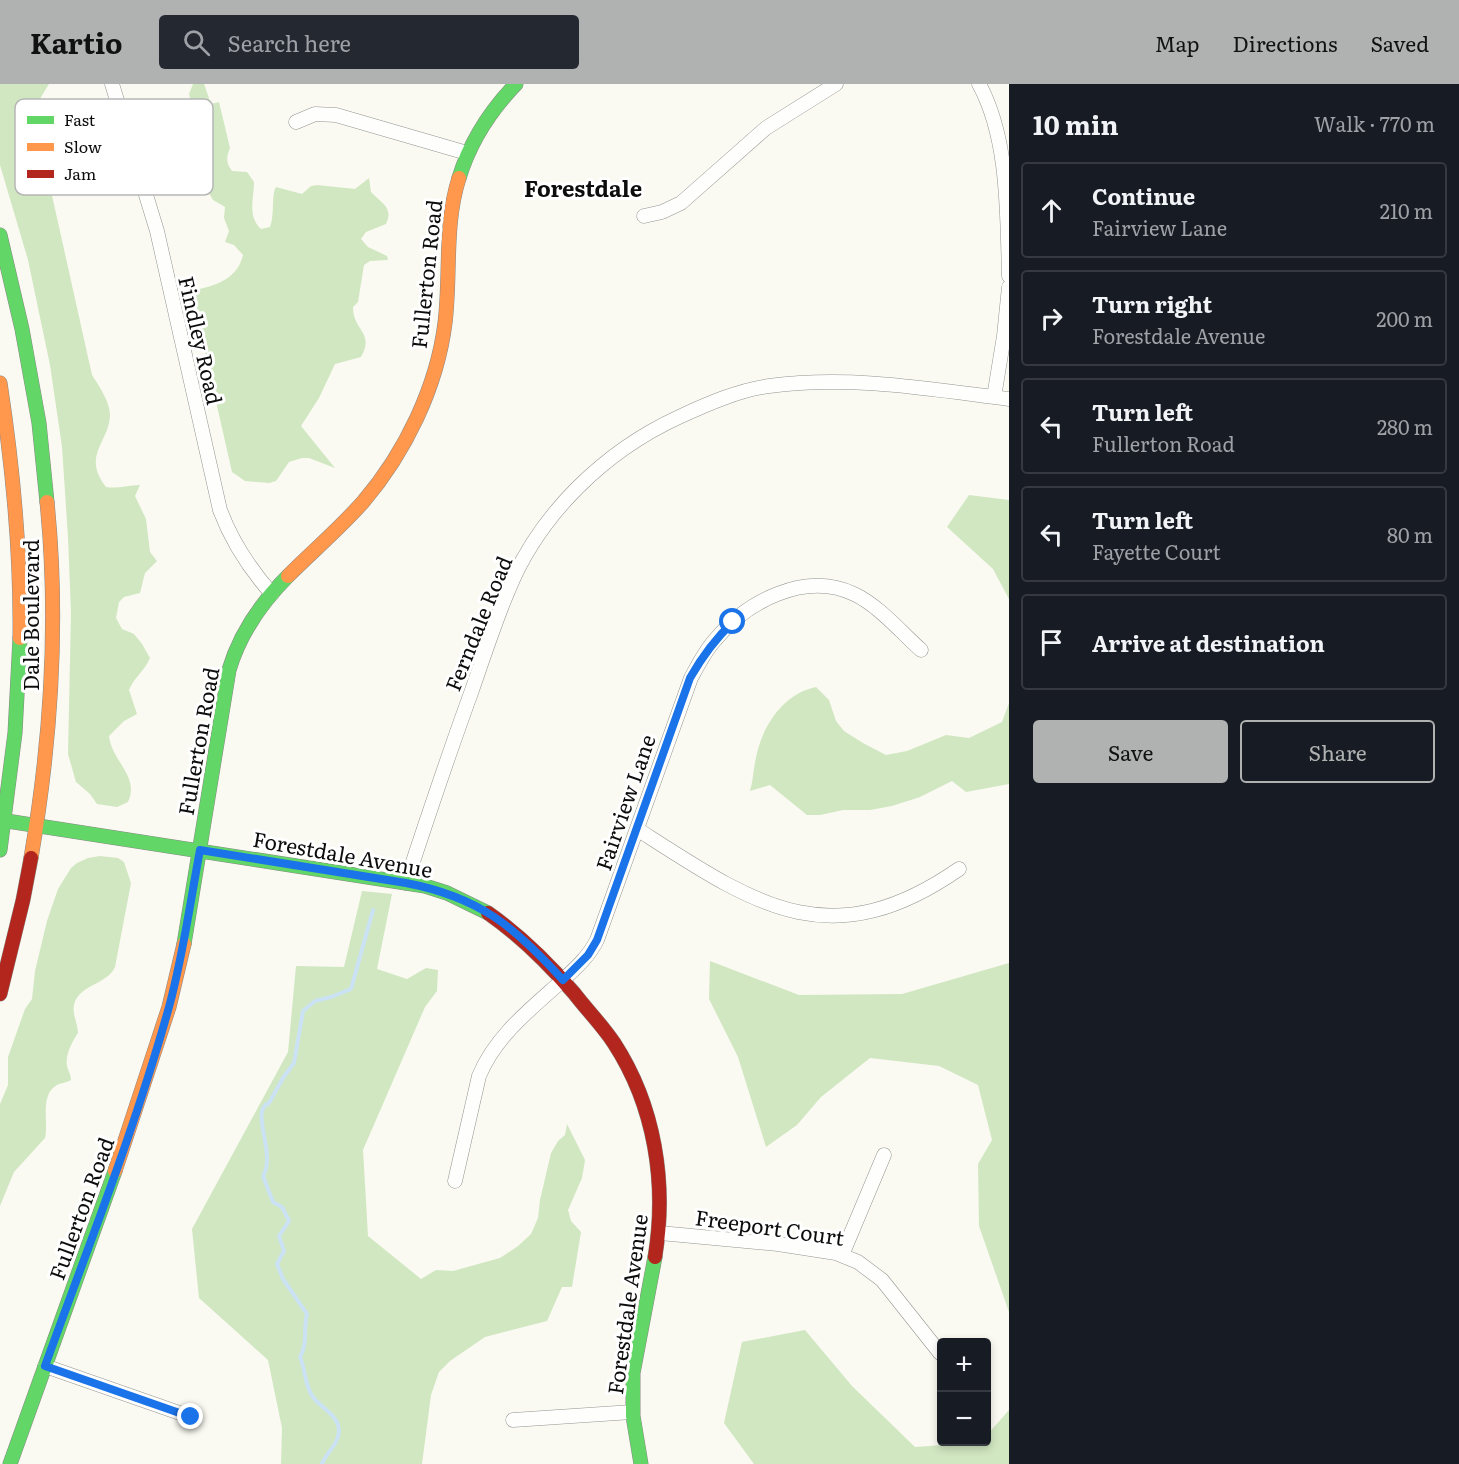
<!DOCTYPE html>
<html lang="en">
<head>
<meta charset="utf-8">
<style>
	body { margin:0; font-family:Literata,serif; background:#242831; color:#f1f3f6 }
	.controls { position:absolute; right:18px; bottom:18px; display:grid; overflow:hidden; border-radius:6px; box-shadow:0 3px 9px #0003 }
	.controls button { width:54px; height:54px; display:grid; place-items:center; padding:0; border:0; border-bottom:2px solid #363941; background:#171b24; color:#f1f3f6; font:30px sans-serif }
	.stop { position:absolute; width:18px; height:18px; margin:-14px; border:4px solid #1a73e8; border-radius:50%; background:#fff }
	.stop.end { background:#1a73e8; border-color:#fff; box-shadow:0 2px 6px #0008 }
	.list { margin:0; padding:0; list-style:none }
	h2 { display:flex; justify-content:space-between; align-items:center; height:78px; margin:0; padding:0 24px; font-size:26px }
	h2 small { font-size:20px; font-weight:400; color:#9ea1a6 }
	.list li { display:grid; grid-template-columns:39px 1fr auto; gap:18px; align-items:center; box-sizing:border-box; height:96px; margin:0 12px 12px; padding:0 12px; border:2px solid #363941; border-radius:6px }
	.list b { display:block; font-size:22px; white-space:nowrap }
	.list p { margin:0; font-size:20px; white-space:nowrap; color:#9ea1a6 }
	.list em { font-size:20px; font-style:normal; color:#9ea1a6 }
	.actions { display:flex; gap:12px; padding:18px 24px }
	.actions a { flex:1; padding:14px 0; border:2px solid #b0b1b1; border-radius:6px; text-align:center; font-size:21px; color:#b0b1b1 }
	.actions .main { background:#b0b1b1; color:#111 }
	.icon { flex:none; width:33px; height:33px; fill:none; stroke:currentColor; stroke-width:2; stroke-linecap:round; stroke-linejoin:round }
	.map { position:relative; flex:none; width:1009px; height:1380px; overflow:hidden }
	header { display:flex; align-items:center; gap:36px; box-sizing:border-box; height:84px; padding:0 30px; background:#b0b1b1; color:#111 }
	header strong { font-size:28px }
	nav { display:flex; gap:33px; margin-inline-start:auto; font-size:21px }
	.search { width:420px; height:54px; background:#242831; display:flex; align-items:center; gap:15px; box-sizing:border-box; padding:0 21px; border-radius:6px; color:#9ea1a6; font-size:22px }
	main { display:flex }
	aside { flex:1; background:#171b24 }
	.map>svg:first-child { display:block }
	.forest { fill:#d1e7c1 }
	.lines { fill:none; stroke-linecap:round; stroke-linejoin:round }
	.stream { stroke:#cae2f3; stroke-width:4 }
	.street-casing { stroke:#949490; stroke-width:15 }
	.fast-casing { stroke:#8a8a87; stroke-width:15 }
	.slow-casing { stroke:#8a8a87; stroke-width:15 }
	.jam-casing { stroke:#8a8a87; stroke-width:15 }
	.street { stroke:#fefefd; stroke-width:14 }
	.fast { stroke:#63d668; stroke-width:14 }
	.slow { stroke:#ff974d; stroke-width:14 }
	.jam { stroke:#b3261e; stroke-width:14 }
	.route { stroke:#1a73e8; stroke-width:8 }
	.labels { text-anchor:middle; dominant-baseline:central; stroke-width:6; stroke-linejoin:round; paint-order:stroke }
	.street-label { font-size:21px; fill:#0d0d0d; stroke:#fff }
	.neighbourhood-label { font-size:22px; font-weight:bold; fill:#0d0d0d; stroke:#fff }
	.key { fill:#fff; stroke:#b6b6b6; stroke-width:1.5 }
	.key-label { font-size:16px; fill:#0d0d0d }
</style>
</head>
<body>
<header>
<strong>Kartio</strong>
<div class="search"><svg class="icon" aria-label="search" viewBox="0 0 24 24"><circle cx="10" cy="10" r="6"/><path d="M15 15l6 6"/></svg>Search here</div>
<nav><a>Map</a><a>Directions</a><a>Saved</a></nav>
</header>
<main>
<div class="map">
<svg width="1009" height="1380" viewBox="0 0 1009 1380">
	<rect width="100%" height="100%" fill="#fafaf2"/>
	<path class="forest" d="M0,0H49L38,18L35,35L92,291C99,302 109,316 110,330C110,358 81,371 106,403C117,405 129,401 140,401L135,412L146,435L150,468L157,477L145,489L140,509L124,513L119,518L116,534L122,545L134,550L142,560L150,574C144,588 135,592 129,606L137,630L124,637L109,652C112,678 140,692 128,718L117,723L97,720L90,710L76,698L68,670L71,529L68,453L62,363L50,281L28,176L0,81Z
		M193,0H204L211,20L219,18L230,64C226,73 226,79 232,87L247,88L254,98C254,114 247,133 261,145L270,143C275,130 271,111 276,103L302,110L311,102L317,101L355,105L369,94L371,108C381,119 394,123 386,140L366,148L361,155L368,163L387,172L388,176L370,177L364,181L358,218L353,223C353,247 375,248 361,273L335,280L319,314L301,342L335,384L309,374H302L289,378L276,397L269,399L245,397L232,388L193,216L199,205C219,201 238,193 243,171L234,161L225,158L229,147L224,134L225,123L213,116L206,104L210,93L208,79L203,76L179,79C187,70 196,69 202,59L189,10Z
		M969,411L1009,416V515L993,485L947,443Z
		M816,603L829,616L836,637L844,647L863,659L886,671L907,667L946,651L969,654L1002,638L1009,619V700L966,708L952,697L920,713L892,722L870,726H843L820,731H807L770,701L750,707C753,697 753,688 755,679C760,646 781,610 816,603Z
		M100,772L118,774L124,778L131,799L115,883C107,901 79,900 74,921C72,929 78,941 78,949C72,958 65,971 67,982C68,987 71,990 71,996C66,999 61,999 57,1001C39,1011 49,1039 45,1054L14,1088L0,1122V1020L8,1001V973L25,925L32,915L35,887L47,837L58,805L71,784L77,779L88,774Z
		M362,807L392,810L377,885L407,895L426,884L438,886L437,907L425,923L363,1066L368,1152L421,1195L436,1186L453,1187L500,1174L518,1162L531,1150L538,1134L540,1116L551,1069L558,1057L565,1051L567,1040L585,1076L582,1094L568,1126L571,1137L581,1148L572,1203H562L547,1237L485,1253L450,1277L439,1288L431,1311L422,1380H281L282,1344L268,1276L199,1214L192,1145L288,968L296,882L344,883Z
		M710,877L799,911L902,910L1009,879V1228L979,1142L978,1080L992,1056L978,1001L939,982L870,974L821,1013L797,1041L766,1063L738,973L709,915Z
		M805,1246L852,1302L915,1363L986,1358L987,1351L1009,1326V1380H754L724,1339L742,1258Z"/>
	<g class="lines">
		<path class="stream" d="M322,1380C326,1368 339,1361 339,1346C338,1331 321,1324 313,1313C304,1301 306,1286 300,1273C308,1260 303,1244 307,1230L283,1195L277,1180L284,1167L279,1152L289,1137L282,1123L273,1118L263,1092C277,1070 249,1026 269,1019L283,994L294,979L303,927L315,917L331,913L351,905L373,826"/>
		<defs>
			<path id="street" d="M112,0L157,147L220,426C232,458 249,484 272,510
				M979,0C1009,55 1007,130 1009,192
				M296,38L315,30L336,31L467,69
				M644,132L662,128L681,119L766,44L836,0
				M994,313L1004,252L1009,203
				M637,745C754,820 829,875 959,785
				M406,799C427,735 448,672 471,609C483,575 494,540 508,507C539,430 605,367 679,333C707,320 739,306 769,302C850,291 929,305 1009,315
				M455,1097L479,992C496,951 532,924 564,895C577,883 589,872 597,856L691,594C698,581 705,567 715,556C747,517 805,487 854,510C878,521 901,548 921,566
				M660,1149L778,1160L836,1169L858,1178L882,1196L940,1269
				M842,1171L884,1071
				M45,1282L191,1333
				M513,1336L632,1328"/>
			<path id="fast" d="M459,94C470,58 490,27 516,0
				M0,151L22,245L39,339L47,418
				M0,736L425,802L447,809L488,829
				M0,766L15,649L20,554
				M184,860L229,586C240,549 261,519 288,492
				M10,1380L115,1087
				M641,1380L633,1332V1289L655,1173"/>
			<path id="slow" d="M0,299C13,384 21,469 20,554
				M288,492C313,467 340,444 363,418C405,369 437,303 445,239C451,190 444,141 459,94
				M31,774C51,657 59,536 47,418
				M115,1087L169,923L184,860"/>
			<path id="jam" d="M488,829C521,852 548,879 574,909C587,926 602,941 614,959C655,1022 667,1099 655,1173
				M0,910L23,816L31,774"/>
		</defs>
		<use href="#street" class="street-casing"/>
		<use href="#fast" class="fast-casing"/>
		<use href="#slow" class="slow-casing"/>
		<use href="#jam" class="jam-casing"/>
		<use href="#street" class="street"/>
		<use href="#fast" class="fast"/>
		<use href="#slow" class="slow"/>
		<use href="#jam" class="jam"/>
	</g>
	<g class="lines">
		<path class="route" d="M191,1333L45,1282C88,1163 135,1045 169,923C183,872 190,819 200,766L406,799C479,813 514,842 563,896L588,871L597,856L690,594C702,573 715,555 733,538"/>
	</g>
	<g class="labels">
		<g class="street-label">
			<text transform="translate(425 190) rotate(-84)">Fullerton Road</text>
			<text transform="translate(202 256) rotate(77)">Findley Road</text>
			<text transform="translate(29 531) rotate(-90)">Dale Boulevard</text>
			<text transform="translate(477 539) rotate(-68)">Ferndale Road</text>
			<text transform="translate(197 657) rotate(-80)">Fullerton Road</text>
			<text transform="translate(624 718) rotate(-71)">Fairview Lane</text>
			<text transform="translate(343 769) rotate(10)">Forestdale Avenue</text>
			<text transform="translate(80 1124) rotate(-70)">Fullerton Road</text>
			<text transform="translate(770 1142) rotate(8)">Freeport Court</text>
			<text transform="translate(626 1220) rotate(-82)">Forestdale Avenue</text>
		</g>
		<g class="neighbourhood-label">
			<text x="583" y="103">Forestdale</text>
		</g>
	</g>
	<rect x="15" y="15" width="198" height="96" rx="9" class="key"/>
	<rect x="27" y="32" width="27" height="8" fill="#63d668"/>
	<rect x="27" y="59" width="27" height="8" fill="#ff974d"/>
	<rect x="27" y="86" width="27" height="8" fill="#b3261e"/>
	<g class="key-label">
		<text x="64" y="42">Fast</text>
		<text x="64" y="69">Slow</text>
		<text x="64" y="96">Jam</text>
	</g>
</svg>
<div class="controls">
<button>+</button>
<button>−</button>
</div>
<div class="stop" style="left:733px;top:538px"></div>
<div class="stop end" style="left:191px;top:1333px"></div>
</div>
<aside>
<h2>10 min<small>Walk · 770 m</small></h2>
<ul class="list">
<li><svg class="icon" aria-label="ahead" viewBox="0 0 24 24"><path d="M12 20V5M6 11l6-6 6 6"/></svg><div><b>Continue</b><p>Fairview Lane</p></div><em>210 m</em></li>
<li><svg class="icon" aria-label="right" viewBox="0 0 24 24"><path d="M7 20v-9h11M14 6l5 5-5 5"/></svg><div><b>Turn right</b><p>Forestdale Avenue</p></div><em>200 m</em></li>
<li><svg class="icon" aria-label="left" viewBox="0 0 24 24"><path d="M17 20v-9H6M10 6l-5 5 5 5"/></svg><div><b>Turn left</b><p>Fullerton Road</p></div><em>280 m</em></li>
<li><svg class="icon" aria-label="left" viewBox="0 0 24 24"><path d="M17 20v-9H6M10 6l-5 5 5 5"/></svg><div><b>Turn left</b><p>Fayette Court</p></div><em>80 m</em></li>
<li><svg class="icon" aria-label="arrive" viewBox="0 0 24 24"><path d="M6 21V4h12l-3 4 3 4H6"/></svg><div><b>Arrive at destination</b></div></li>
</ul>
<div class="actions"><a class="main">Save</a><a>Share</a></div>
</aside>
</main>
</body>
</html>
